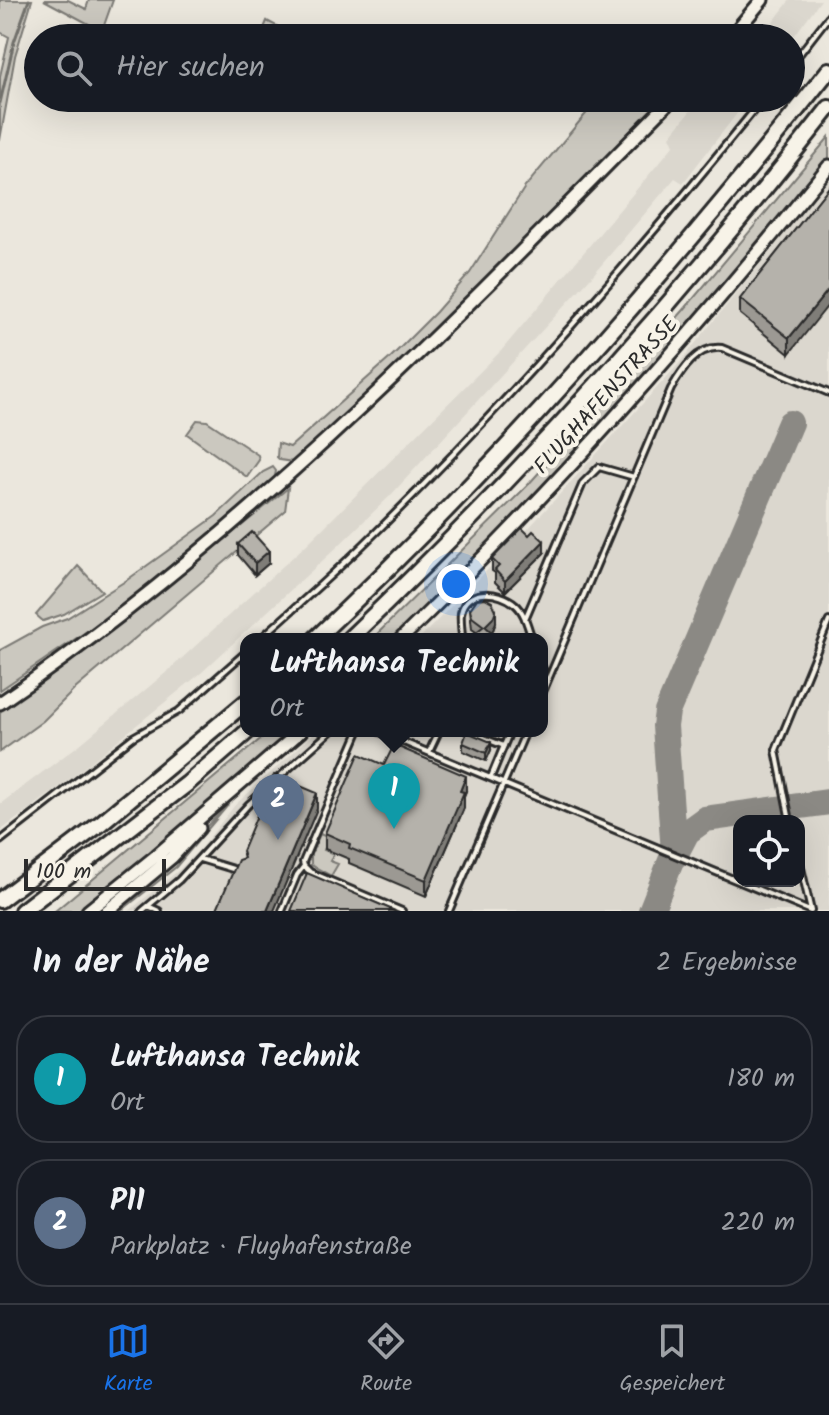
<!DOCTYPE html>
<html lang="de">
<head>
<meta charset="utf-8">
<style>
	body { margin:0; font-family:Kalam,sans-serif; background:#242831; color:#f1f3f6 }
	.controls { position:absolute; right:24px; bottom:24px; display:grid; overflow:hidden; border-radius:16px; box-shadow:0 8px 32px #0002 }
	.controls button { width:72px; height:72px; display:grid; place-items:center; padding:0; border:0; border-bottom:2px solid #363941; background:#171b24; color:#f1f3f6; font:40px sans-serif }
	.scale { position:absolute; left:24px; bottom:20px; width:142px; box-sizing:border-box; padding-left:8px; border:4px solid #2b2b2b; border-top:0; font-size:22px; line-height:28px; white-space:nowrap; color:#2b2b2b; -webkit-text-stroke:6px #f7f3e8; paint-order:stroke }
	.you { position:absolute; left:456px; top:584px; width:28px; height:28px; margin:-20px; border:6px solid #fff; border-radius:50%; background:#1a73e8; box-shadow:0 0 0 12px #1a73e833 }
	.badge { display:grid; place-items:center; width:52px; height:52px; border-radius:50%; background:#1a73e8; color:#fff; font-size:26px; font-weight:700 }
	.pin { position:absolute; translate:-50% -66px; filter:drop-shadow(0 2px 4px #0008) }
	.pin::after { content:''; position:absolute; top:42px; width:28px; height:24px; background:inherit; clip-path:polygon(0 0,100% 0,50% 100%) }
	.popup { position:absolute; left:240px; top:633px; width:308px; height:104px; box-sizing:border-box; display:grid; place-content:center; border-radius:16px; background:#171b24; filter:drop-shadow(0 2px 6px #0005); font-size:26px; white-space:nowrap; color:#9ea1a6 }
	.popup b { font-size:30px; color:#f1f3f6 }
	.popup::after { content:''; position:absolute; left:50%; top:100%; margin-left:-16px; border:16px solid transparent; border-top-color:#171b24 }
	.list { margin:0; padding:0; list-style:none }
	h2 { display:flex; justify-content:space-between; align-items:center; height:104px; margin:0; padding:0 32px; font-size:34px }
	h2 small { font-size:26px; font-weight:400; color:#9ea1a6 }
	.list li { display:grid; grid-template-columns:52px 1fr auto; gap:24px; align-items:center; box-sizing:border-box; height:128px; margin:0 16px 16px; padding:0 16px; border:2px solid #363941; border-radius:32px }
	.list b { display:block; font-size:30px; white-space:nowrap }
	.list p { margin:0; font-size:26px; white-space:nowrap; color:#9ea1a6 }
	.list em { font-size:26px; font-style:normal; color:#9ea1a6 }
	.icon { flex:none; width:44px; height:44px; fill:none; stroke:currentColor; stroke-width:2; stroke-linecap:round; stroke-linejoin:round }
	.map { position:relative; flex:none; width:829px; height:911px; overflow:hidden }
	.search { position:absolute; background:#171b24; box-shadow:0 8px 32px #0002; left:24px; right:24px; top:24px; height:88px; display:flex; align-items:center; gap:20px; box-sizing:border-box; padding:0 28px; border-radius:44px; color:#9ea1a6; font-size:30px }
	.sheet { height:392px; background:#171b24 }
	nav { display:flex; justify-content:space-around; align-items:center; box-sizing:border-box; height:112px; border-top:2px solid #363941; background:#171b24; font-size:22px; color:#9ea1a6 }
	nav a { display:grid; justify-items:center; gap:4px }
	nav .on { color:#1a73e8 }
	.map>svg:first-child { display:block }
	.built { fill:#dbd7ce; fill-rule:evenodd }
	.green { fill:#cbc8bf; stroke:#7b7a75; stroke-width:2 }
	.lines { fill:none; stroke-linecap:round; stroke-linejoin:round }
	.stream { stroke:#72716c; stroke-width:3 }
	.taxiway { stroke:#8b8984; stroke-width:26 }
	.service-casing { stroke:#2b2b2b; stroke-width:10 }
	.secondary-casing { stroke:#2b2b2b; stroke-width:17 }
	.motorway-casing { stroke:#2b2b2b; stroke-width:20 }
	.service { stroke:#f7f3e8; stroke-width:4 }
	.secondary { stroke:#f7f3e8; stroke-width:11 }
	.motorway { stroke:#f7f3e8; stroke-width:14 }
	.wall { fill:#9c9993; stroke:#2b2b2b; stroke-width:2 }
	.shaded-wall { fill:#7f7d78; stroke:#2b2b2b; stroke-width:2 }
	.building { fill:#b5b2ab; stroke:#2b2b2b; stroke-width:2 }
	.labels { text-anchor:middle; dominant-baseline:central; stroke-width:8; stroke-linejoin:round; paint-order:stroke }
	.street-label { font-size:22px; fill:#2b2b2b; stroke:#f7f3e8 }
</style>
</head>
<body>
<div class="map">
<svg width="829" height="911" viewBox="0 0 829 911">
	<rect width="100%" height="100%" fill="#ebe7dd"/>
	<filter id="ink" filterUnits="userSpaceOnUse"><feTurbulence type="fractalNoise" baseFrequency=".0125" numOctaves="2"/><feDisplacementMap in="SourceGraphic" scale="16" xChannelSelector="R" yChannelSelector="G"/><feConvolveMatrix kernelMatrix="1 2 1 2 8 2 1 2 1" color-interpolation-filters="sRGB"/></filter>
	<g filter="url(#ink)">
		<path class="built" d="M790,0H821L791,40L761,38Z
			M701,98H749L683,183L675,178L592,276L390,496L334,550L201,673L70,779L0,831V804L79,745L168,671L307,544L501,351L674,145L670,136Z
			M829,180V911H129L179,870L201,848L235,805L317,731H542V639H419L527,530L676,367ZM739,821H799V881H739Z"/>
		<path class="green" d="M0,0H32L15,56L0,140V76L9,37L0,32Z
			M44,0H68L86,9L89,0H113L102,31Z
			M267,21L299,38H260Z
			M599,98H654L659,102L499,264L321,438L293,462L280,460L277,457L278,443L290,447L389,359L436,312L470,273L525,187Z
			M829,137V158L648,373L528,506L396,639H372L527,486L683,311Z
			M197,420L207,421L258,455L259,460L247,477L187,434Z
			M273,467L276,471L274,480L112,614L0,690V650L42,627L67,618L127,580L216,516L263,472Z
			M288,488L285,511L74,690L43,721L0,752V712L140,608Z
			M78,566L102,591L64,614L43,621L36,615Z
			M270,731H295L80,911H55Z
			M228,805L176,867L121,911H114L173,860Z
			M320,834L329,838L324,850L334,854L330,861L338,864L331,876L311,865V854Z"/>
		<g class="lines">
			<path class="stream" d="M0,103L14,42L29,0"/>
			<path class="taxiway" d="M674,857L687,832L705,819L829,802
				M651,911L674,853L665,726L667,712L790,423"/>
			<defs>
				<path id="service" d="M791,65L829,16
					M525,619L583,483L599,467L634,477
					M260,639C295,608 330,577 363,545C507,405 638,253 764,98
					M462,639C462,631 460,621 461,613C466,587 500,591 515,604C525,612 528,628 532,639
					M542,667L546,680
					M542,694L671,389C682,370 698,345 722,348L829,393
					M377,731L810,911
					M467,731L504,746
					M429,752L439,731
					M491,777L510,731
					M790,821L776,750L829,621
					M0,841L133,737L179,711L246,652
					M200,859L236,870
					M799,859L811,911
					M304,866L310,872L402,911
					M148,906L159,911
					M142,911L179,880L249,804L331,731
					M282,911L297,875L304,866L303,862L359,731
					M449,911L526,731"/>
				<path id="secondary" d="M730,38L762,0
					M401,639C554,491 695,332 829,166
					M0,703C251,532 461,313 673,98
					M88,911L156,856L301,731
					M107,911L172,857L199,828"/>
				<path id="motorway" d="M315,639C502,464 669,270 829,70
					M349,639C522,474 682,296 829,108
					M0,900L101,823L246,702
					M22,911L187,784L248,731"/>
			</defs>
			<use href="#service" class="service-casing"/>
			<use href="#secondary" class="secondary-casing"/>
			<use href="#motorway" class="motorway-casing"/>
			<use href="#service" class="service"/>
			<use href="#secondary" class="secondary"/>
			<use href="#motorway" class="motorway"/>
		</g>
		<path class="wall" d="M829,187L789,354L740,314V299Z
			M238,544L269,563L255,575L238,555Z
			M544,553L505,592L495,582V573L492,571V559Z
			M470,609L496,622L493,630L476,632L472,629Z
			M463,743L491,750L486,761L463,751Z
			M384,765L466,791L464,796V808L426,896L349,863V859L325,849V833Z"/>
		<path class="shaded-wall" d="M829,289V304L789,354V338Z
			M544,541V553L505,592V581Z
			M269,551V563L255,575V563Z
			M496,610V622L493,630L485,638V626Z
			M491,742V750L486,761V753Z
			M466,776V791L464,796V808L426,896V880Z
			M317,793V809L274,911H267Z"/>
		<path class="building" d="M829,187V289L789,338L740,299Z
			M522,528L529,535L533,531L544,541L505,581L495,570L499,566L492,559Z
			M252,532L269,551L255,563L238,544Z
			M485,598L492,602L496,610L493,618L485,626L497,637V639H472L475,633L484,626L472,617L470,609L477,599Z
			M467,732L491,742L486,753L463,743Z
			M394,745L466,776L460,791L464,792L426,880L349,848L350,844L325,833L359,754L384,765Z
			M274,775L317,793L267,911H216L238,860L244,858L242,851Z
			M307,873L395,911H291Z"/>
	</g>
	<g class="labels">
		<g class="street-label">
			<text transform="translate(607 396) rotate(-48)">FLUGHAFENSTRASSE</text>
		</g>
	</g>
</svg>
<div class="controls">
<button><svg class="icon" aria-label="locate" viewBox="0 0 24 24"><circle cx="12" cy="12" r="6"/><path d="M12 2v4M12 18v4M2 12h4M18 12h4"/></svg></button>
</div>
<div class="scale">100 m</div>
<div class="you"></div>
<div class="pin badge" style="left:394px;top:829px;background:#0f9aa8">1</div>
<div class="popup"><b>Lufthansa Technik</b>Ort</div>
<div class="pin badge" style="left:278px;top:840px;background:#5c6f8a">2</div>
<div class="search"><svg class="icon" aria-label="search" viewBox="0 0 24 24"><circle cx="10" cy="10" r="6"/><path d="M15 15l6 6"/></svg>Hier suchen</div>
</div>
<section class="sheet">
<h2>In der Nähe<small>2 Ergebnisse</small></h2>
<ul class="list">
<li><span class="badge" style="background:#0f9aa8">1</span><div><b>Lufthansa Technik</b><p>Ort</p></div><em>180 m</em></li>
<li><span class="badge" style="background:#5c6f8a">2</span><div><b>P11</b><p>Parkplatz · Flughafenstraße</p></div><em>220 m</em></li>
</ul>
</section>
<nav>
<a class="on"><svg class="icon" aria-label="map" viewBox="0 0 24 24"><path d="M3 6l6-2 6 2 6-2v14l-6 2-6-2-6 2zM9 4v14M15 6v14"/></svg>Karte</a>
<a><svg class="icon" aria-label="directions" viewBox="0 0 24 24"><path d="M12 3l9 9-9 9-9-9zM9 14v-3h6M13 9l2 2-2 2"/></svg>Route</a>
<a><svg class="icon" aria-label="saved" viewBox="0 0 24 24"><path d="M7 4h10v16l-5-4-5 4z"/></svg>Gespeichert</a>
</nav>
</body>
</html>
